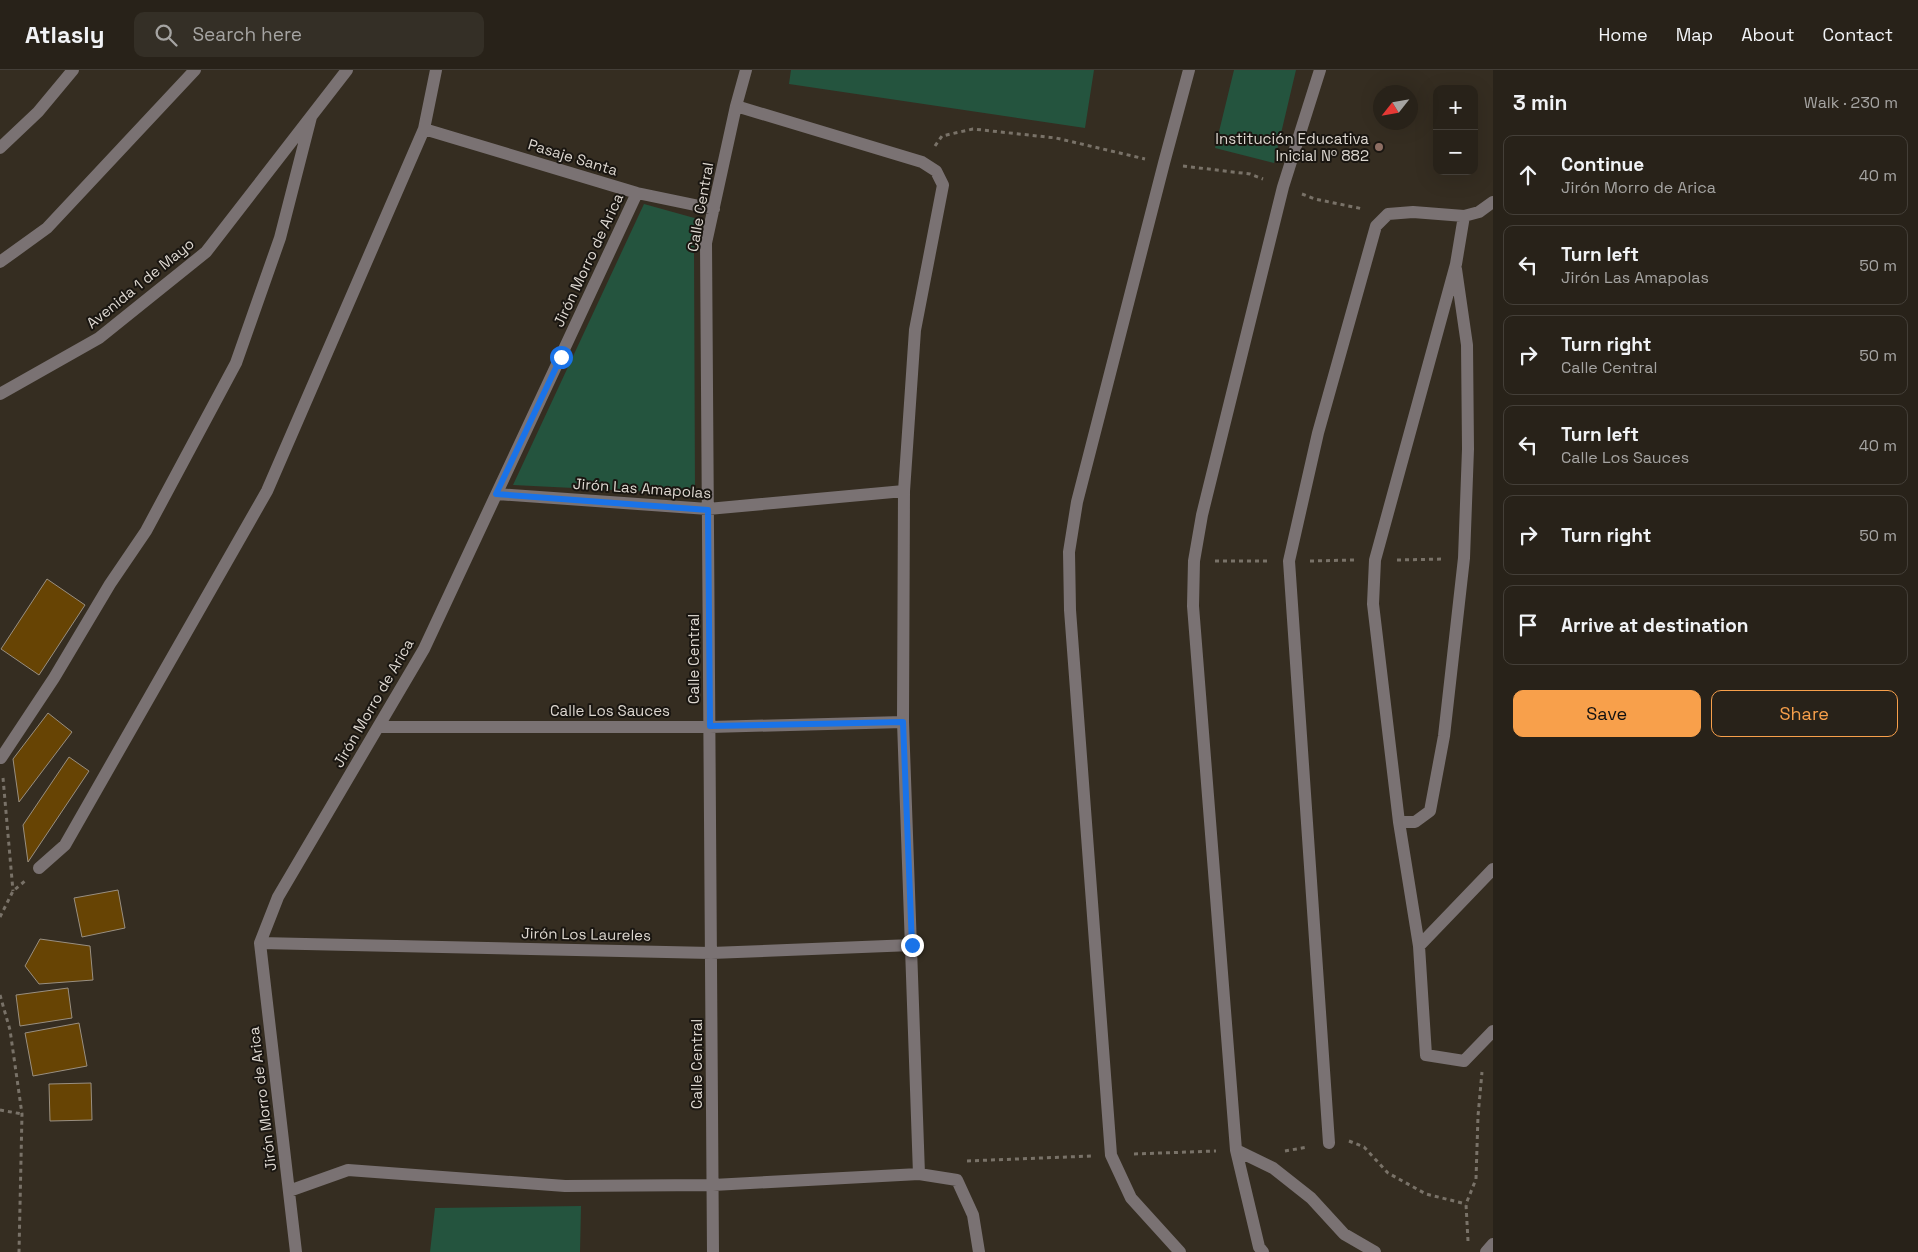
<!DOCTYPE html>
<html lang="en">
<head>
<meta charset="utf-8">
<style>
	body { margin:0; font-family:"Space Grotesk",sans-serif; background:#342f26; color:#f1f3f6 }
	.controls { position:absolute; right:15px; top:15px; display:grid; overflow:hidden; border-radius:10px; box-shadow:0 5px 20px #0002 }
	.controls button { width:45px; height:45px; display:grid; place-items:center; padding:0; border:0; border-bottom:1px solid #443f38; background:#282219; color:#f1f3f6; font:25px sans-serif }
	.compass { position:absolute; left:1373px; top:15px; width:45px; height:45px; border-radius:50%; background:#282219; box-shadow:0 5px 20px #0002; rotate:239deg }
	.stop { position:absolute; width:15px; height:15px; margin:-11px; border:4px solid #1a73e8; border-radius:50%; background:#fff }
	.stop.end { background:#1a73e8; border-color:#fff; box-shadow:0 1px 5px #0008 }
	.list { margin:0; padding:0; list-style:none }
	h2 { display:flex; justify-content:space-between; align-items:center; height:65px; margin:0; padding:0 20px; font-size:21px }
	h2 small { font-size:16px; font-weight:400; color:#a5a4a2 }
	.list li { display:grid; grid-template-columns:32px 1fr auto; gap:15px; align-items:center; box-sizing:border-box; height:80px; margin:0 10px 10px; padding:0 10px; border:1px solid #443f38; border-radius:10px }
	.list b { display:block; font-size:19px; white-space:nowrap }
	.list p { margin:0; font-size:16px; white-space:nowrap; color:#a5a4a2 }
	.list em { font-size:16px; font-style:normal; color:#a5a4a2 }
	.actions { display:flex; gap:10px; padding:15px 20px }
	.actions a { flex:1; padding:11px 0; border:1px solid #f8a04b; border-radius:10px; text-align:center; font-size:18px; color:#f8a04b }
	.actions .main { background:#f8a04b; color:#111 }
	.icon { flex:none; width:28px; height:28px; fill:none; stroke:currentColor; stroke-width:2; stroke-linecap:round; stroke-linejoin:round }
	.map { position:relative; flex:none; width:1493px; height:1182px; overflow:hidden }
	header { display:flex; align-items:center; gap:30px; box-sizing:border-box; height:70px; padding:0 25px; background:#282219; border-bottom:1px solid #443f38 }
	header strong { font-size:24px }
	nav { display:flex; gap:28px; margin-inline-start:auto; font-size:18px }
	.search { width:350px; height:45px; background:#342f26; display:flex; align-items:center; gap:12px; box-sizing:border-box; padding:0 18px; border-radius:10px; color:#a5a4a2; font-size:19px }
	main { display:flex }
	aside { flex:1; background:#282219 }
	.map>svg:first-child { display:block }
	.green { fill:#24543e }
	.building { fill:#674404; stroke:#998f81 }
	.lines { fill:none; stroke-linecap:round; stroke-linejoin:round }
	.path { stroke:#797268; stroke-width:3; stroke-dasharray:4 4; stroke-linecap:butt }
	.minor { stroke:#7a7273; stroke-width:12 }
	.route { stroke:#1a73e8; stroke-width:6 }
	.education-dot { fill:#8d6e63; stroke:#1a1611; stroke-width:2 }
	.labels { text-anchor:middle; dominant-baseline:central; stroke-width:4; stroke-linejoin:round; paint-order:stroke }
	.poi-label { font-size:15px; fill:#ddd7d0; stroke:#1a1611; text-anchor:end }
	.street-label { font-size:15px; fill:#ddd7d0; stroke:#1a1611 }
</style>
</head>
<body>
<header>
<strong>Atlasly</strong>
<div class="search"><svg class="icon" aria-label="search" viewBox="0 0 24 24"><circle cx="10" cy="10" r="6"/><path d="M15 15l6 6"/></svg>Search here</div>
<nav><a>Home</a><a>Map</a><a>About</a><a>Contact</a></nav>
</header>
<main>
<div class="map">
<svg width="1493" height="1182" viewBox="0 0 1493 1182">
	<rect width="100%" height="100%" fill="#352d21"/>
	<path class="green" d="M791,0H1094L1085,58L789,14Z
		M1234,0H1296L1274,93L1215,78Z
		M644,134L698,149L694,180L695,424L513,415Z
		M581,1136L580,1182H430L435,1138Z"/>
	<path class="building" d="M47,509L85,535L39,605L1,579Z
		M48,643L72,662L19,732L13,689Z
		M69,687L89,701L28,792L23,755Z
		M118,820L125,858L82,867L74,828Z
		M40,869L90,876L93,910L39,914L25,896Z
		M68,918L72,948L20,956L16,925Z
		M79,953L87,996L33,1006L25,963Z
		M91,1013L92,1050L50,1051L49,1014Z"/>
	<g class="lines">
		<path class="path" d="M935,76L942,66L973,59L1056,68L1145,89
			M1183,96L1250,104L1263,109
			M1302,124L1315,129L1363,139
			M1397,490L1444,489
			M1215,491H1269
			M1310,491L1354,490
			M3,708L13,821
			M0,847L13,821L25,811
			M0,925L10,960L22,1044L19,1182
			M0,1040L22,1044
			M1349,1071L1364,1077L1388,1103L1426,1124L1466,1134
			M1285,1081L1308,1077
			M1134,1084L1216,1081
			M967,1091L1091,1086
			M1468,1171L1466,1134L1476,1109L1478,1046L1482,1002"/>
		<path class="minor" d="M736,36L922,92L936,101L943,115L915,260L904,421L903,652L919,1104
			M424,59L637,123L714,139
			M0,78L38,42L73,0
			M1464,146L1456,194L1375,490L1373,534L1399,752L1419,876L1426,985L1464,991L1493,961
			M0,192L47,158L195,0
			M0,324L99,268L206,182L347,0
			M497,424L708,439L904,421
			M378,657H710L903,652
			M1,688L54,608L110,514L146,461L236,293L280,168L311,47
			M1399,752H1415L1430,741L1444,666L1464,488L1468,379L1467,275L1456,199
			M39,798L65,775L267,421L424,59L436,0
			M260,873L711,883L912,875
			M1419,876L1493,799
			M1329,1073L1289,491L1318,363L1376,156L1388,144L1413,142L1464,146L1479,142L1493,132
			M1236,1080L1273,1098L1311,1128L1344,1164L1375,1182
			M289,1121L348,1100L565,1116L713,1115L919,1104L957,1110L973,1145L979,1182
			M296,1182L260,873L278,827L424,579L637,123
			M713,1182L706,173L736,36L746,0
			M1180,1182L1131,1128L1111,1085L1070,540L1069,482L1077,432L1164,93L1189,0
			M1263,1182L1259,1177L1236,1080L1193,536L1194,491L1202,445L1283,117L1320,0
			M1486,1182L1493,1174"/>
	</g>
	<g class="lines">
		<path class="route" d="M561,287L496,424L708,440L710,656L903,652L912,875"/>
	</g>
	<circle class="education-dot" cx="1379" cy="77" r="5"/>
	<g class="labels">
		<g class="poi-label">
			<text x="1369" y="68">Institución Educativa<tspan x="1369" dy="17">Inicial Nº 882</tspan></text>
		</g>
		<g class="street-label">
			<text transform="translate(573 87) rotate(17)">Pasaje Santa</text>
			<text transform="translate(700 137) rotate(-80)">Calle Central</text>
			<text transform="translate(588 190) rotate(-65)">Jirón Morro de Arica</text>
			<text transform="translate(140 213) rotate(-39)">Avenida 1 de Mayo</text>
			<text transform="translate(642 418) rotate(4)">Jirón Las Amapolas</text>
			<text transform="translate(693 589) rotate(-90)">Calle Central</text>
			<text transform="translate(373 633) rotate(-60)">Jirón Morro de Arica</text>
			<text x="610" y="640">Calle Los Sauces</text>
			<text transform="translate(586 864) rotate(1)">Jirón Los Laureles</text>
			<text transform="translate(696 994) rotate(-90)">Calle Central</text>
			<text transform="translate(262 1029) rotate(-97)">Jirón Morro de Arica</text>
		</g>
	</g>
</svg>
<div class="controls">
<button>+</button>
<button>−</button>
</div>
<svg class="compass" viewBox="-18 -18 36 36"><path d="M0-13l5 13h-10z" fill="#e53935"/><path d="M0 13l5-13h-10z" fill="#a5a4a2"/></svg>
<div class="stop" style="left:561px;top:287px"></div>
<div class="stop end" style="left:912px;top:875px"></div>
</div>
<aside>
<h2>3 min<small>Walk · 230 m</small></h2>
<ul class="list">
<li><svg class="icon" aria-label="ahead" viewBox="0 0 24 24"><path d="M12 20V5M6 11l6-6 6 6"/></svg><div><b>Continue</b><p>Jirón Morro de Arica</p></div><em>40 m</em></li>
<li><svg class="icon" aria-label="left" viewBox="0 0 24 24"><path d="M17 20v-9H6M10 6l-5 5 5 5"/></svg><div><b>Turn left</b><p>Jirón Las Amapolas</p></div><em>50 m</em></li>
<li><svg class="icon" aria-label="right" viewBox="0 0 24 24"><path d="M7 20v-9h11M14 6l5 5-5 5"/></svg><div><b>Turn right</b><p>Calle Central</p></div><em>50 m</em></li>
<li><svg class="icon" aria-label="left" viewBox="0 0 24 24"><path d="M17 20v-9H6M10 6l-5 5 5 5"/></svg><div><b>Turn left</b><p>Calle Los Sauces</p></div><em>40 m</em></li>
<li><svg class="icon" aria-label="right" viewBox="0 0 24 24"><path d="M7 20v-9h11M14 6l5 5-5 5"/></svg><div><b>Turn right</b></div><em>50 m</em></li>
<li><svg class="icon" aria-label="arrive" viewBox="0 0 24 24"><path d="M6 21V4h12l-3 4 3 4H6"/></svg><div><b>Arrive at destination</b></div></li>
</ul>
<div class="actions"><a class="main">Save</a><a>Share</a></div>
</aside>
</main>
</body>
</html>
